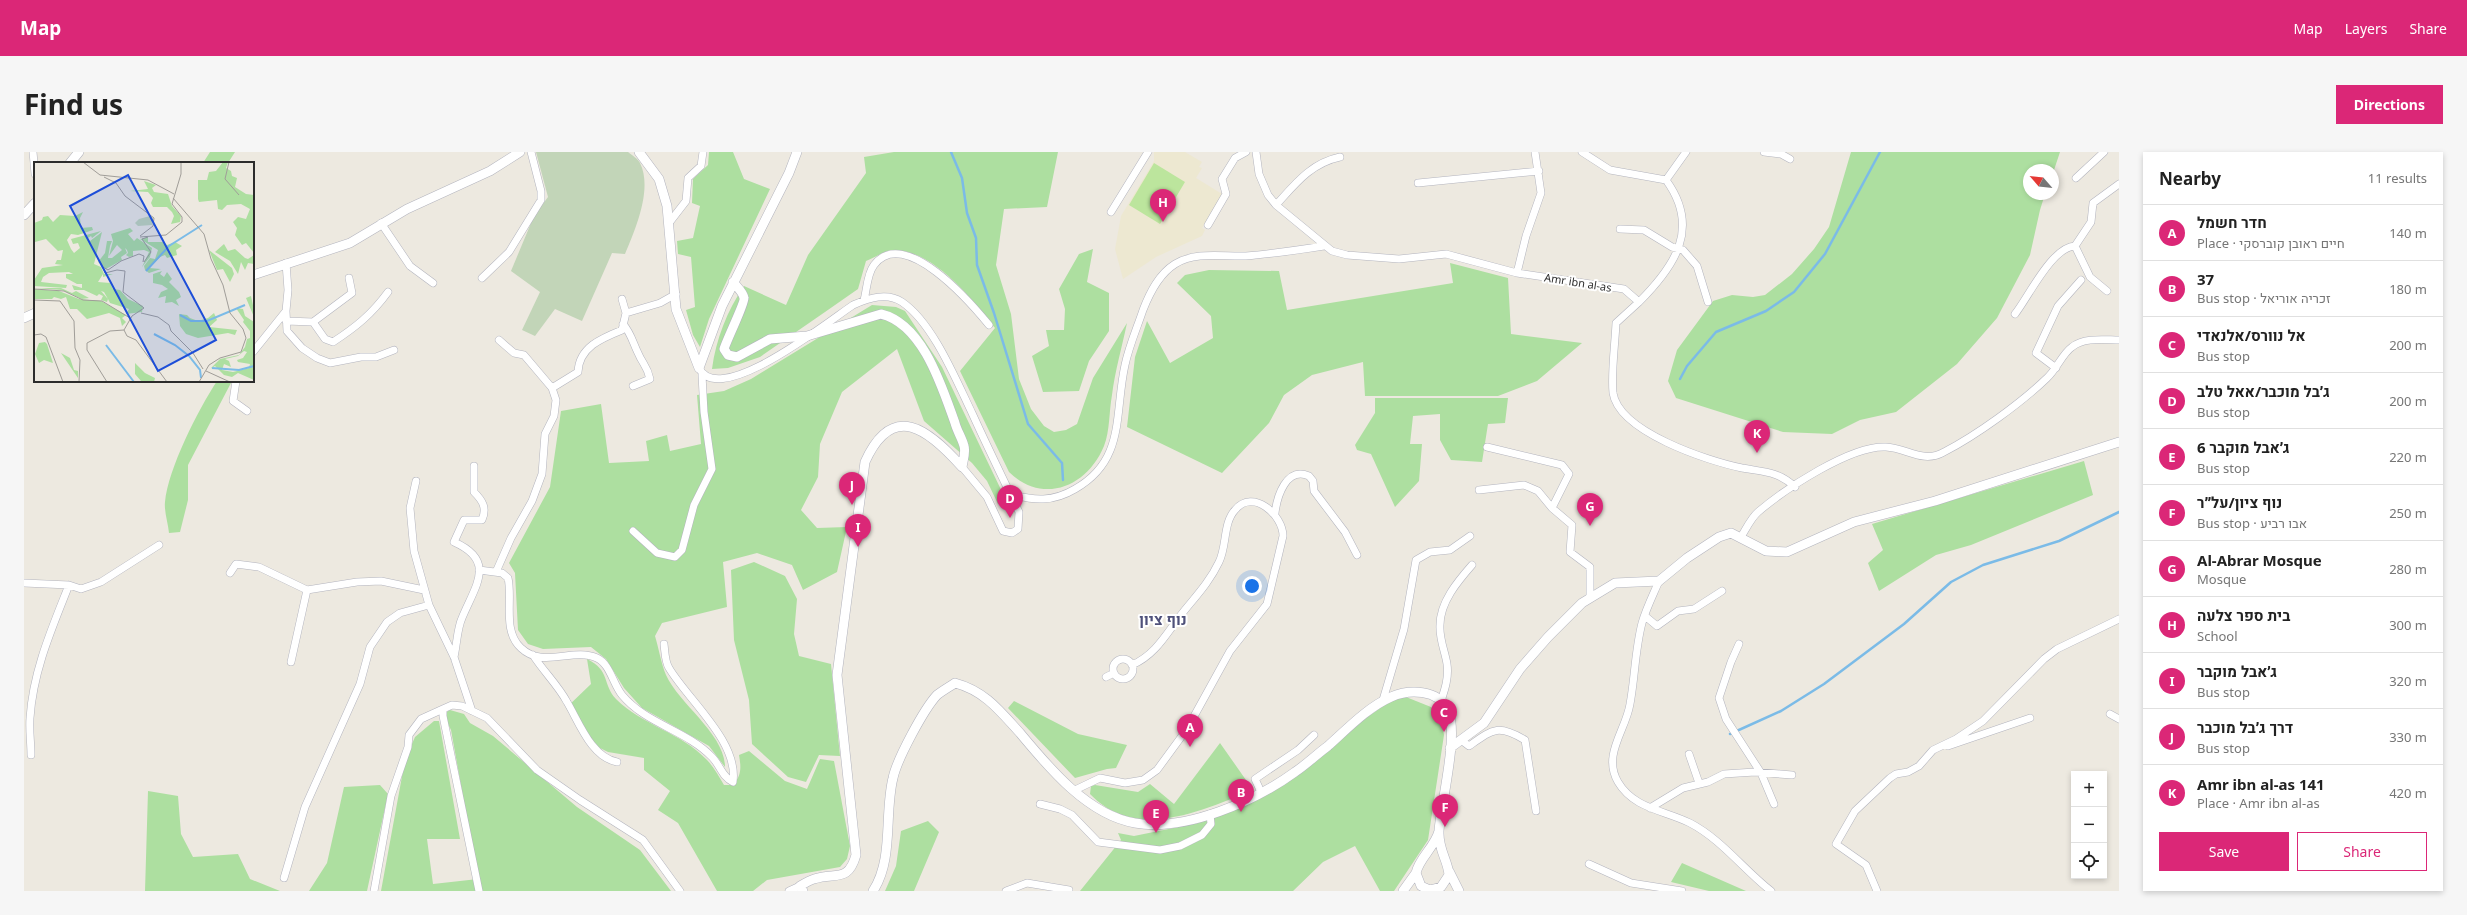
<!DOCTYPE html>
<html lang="en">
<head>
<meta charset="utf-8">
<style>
	body { margin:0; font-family:"Noto Sans",Heebo,sans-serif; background:#f6f6f6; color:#222 }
	.controls { position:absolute; right:12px; bottom:12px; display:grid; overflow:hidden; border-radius:0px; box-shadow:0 2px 6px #0003 }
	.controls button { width:36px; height:36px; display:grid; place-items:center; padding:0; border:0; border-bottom:1px solid #e0e0e0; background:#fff; color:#222; font:20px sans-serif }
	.compass { position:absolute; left:1999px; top:12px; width:36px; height:36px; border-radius:50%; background:#fff; box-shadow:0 2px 6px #0003; rotate:298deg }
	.you { position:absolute; left:1228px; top:434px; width:14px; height:14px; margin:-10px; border:3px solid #fff; border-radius:50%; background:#1a73e8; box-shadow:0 0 0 6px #1a73e833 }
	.badge { display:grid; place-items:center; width:26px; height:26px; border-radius:50%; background:#db2777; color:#fff; font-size:13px; font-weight:700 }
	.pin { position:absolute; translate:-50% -33px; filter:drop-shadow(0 1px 2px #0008) }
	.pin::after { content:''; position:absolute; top:21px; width:14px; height:12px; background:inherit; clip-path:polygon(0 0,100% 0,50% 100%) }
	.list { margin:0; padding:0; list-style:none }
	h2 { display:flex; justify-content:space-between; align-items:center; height:52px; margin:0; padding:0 16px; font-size:17px }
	h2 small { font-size:13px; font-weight:400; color:#767676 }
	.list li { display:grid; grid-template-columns:26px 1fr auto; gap:12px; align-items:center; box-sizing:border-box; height:56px; padding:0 16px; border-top:1px solid #e0e0e0 }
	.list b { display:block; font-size:15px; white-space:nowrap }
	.list p { margin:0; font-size:13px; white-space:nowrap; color:#767676 }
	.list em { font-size:13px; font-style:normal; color:#767676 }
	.actions { display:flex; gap:8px; padding:12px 16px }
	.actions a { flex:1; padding:9px 0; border:1px solid #db2777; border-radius:0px; text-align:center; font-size:14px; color:#db2777 }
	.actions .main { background:#db2777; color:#fff }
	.icon { flex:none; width:22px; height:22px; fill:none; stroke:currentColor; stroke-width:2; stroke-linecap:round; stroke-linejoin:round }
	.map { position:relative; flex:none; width:2095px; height:739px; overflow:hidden; border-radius:0px }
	header { display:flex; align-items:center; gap:24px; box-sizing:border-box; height:56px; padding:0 20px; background:#db2777; color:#fff }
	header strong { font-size:19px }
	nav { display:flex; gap:22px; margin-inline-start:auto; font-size:14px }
	.intro { display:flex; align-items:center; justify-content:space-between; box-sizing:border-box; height:96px; padding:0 24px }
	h1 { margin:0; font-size:28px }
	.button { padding:10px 18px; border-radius:0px; background:#db2777; color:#fff; font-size:14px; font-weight:700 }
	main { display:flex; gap:24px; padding:0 24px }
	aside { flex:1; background:#fff; border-radius:0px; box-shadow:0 2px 6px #0003 }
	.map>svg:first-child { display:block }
	.education { fill:#ede8d1 }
	.green { fill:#addfa0 }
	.cemetery { fill:#c2d5b8 }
	.pitch { fill:#bce59d }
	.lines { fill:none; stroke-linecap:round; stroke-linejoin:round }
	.stream { stroke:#7bbbe7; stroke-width:2.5 }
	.minor-casing { stroke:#b3b4be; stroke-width:8 }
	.tertiary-casing { stroke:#b3b4be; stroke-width:10 }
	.minor { stroke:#fff; stroke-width:7 }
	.tertiary { stroke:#fff; stroke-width:9 }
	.labels { text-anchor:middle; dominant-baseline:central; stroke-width:4; stroke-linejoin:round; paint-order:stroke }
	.street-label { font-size:11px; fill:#2c2c2c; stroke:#fff }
	.district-label { font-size:15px; font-weight:bold; fill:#4f517a; stroke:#fff }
	.inset-river { fill:none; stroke:#7bbbe7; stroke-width:2 }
	.inset-road { fill:none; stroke:#a09d98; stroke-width:1 }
	.view { fill:#1d4ed8; fill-opacity:0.15; stroke:#1d4ed8; stroke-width:2 }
	.inset-edge { fill:none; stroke:#2c2c2c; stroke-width:2 }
</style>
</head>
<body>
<header>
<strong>Map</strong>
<nav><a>Map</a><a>Layers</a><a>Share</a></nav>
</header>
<div class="intro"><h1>Find us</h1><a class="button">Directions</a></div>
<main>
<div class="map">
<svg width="2095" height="739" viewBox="0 0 2095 739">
	<rect width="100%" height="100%" fill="#ede9e0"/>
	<path class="education" d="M1130,0H1161L1178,10L1175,15L1178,16L1172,26L1198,42L1178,76L1181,78L1178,84L1132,105L1099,127L1091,97L1097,64L1130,9Z"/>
	<path class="green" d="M186,0H211L204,11H179Z
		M685,0H709L720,27L746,37L685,167L676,195L669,183L662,158L671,155L667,105L654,102L653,89L669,86L676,54L668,51L669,27L684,13Z
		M870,0H1034L1023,55L980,57L972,113L987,162L995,227L1007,257L1020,274L1030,280L1042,278L1053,272L1069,226L1103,171C1098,195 1091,219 1088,243C1085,259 1086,279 1080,294C1063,335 1019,353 985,320L936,219L971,176C948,147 909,97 868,98C860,99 850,106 842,109L834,137L801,160L736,205L704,216L688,217C692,187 703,159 720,134L762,153L784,103L842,21L840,5Z
		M1827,0H2036L2029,21V18H2005V42H2021L2016,58L2006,103L1973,166L1933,212L1872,260L1836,268L1808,282L1759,280L1652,246L1644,229L1653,198L1689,149L1708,143L1729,145L1741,143L1768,122L1790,97L1805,75Z
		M1069,97L1063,130L1085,141V179L1065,209L1055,239L1019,240L1008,204L1025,194L1022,178H1040L1041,157L1035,137L1055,102Z
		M1426,111L1484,126L1487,182L1558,191L1513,229L1474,244H1341L1339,210L1288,223L1260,243L1245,271L1198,321L1103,275L1111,205L1123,169L1146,211L1189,186L1187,164L1153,131L1161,123L1185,118L1255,119L1263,158L1429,131Z
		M848,153L872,155L881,159L918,215L981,346L974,352L963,329L948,311L900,269L873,197L818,240L796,292L794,325L777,358L793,376L823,375L813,420L779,438L768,413L733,401L699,410L703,455L638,471L631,484C635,497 637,511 642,523C655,552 701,582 701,615L685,594L618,556L600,536L582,507L567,495L519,497L504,492L494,478L491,421L485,411L526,335L537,259L577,252L585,311L625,309L622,289L643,283L646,299L677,292L673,243L700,239L727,227Z
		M193,229H208L164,313V348L156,380L145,381C144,371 140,359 141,350C144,317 174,258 193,229Z
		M1351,246H1484L1481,271L1464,272L1458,310L1427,308L1416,288V262L1389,264L1386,292H1398L1395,329L1371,355L1347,302L1333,298L1331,293L1351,261Z
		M2060,309L2069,343L1947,393L1912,403L1855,439L1844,411L1859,398L1848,372Z
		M730,410L761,424L773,447L770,482L775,504L807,512L816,604L795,603L782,630L764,625L728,592L725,548L710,488L707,418Z
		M563,507C587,519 578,532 592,547C618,573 658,581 683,608C690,615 695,625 700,633H709C718,623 717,615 715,603L725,599L761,629L783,637L796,607L810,609L826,694L823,707L816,715L743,728L729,739H693L654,671L634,658L646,639L620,618V606L584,600L566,591L542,556L567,532Z
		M1382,545L1407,555L1417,565L1420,583L1404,688L1370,739H1356L1331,694L1299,710L1269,739H1056L1097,688L1094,681L1110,684L1174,671L1221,651L1362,552L1373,546Z
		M990,549L1054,582L1103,593L1092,616L1083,617L1051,626L984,556Z
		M426,558L440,562L446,571L469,584L553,655L616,698L647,739H357L381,608L391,585L410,569H415L436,687H403L409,732L454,727L427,578L419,562Z
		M1196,591L1229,638C1177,659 1112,690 1066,642L1067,634L1071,633L1114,640L1126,632L1150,652Z
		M356,633L364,642L343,739H285L303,711L320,635Z
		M124,639L154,644L157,682L169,705L214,702L226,727L256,739H121Z
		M904,669L915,680L890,739H861L872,714L877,679Z
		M1658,711L1722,739H1685L1647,730Z"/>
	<path class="cemetery" d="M512,0H604C608,3 614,7 616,11C629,37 611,78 601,102L588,101L558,169L531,157L511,184L498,178L516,140L487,119L510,64L524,45Z"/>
	<path class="pitch" d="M1130,11L1161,30L1136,72L1105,53Z"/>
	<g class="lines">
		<path class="stream" d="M927,0L938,26L943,61L952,86L953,113L970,161L1004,272L1038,311L1039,328
			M1656,227L1663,214L1692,180L1742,159L1770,140L1801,102L1856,0
			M1706,582L1757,559L1800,532L1880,472L1927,430L1959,413L2035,389L2095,360"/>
		<defs>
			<path id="minor" d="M9,0L11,22
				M1232,0L1235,22L1244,43L1252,53L1308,99L1323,103L1375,107L1422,102L1493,121L1600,137L1615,150L1592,171C1591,193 1587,221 1589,241C1595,280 1684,309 1718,316C1740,320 1754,319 1771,335
				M1558,0L1586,18L1642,28C1677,76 1651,114 1615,150
				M1740,0L1757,2L1766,7
				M2052,26L2080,0
				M1642,28L1662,0
				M1394,31L1515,19
				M1252,53C1271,32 1287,11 1316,5
				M1087,60L1124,0
				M357,71L386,114L409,131
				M645,71L662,49L664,26L677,14L679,0
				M1184,73L1202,42L1198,27L1211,6L1222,0
				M1596,77L1620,78L1648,95L1659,98L1673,114L1684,150
				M2051,94L2066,125L2083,139
				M1493,121L1502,84L1517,41L1511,0
				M458,126L485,100L517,48V39L507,0
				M598,147L602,161
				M840,148C843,137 843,122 850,113C880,73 947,151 965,173
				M262,159L263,179L278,196L293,206L306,211L337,205H352L370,198
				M1991,162C2005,144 2028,95 2051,94L2067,70L2069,51L2095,32
				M262,169L289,170L301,187L309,190C332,175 348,162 364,140
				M289,170L328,141L325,126
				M599,172C607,181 609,191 614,201C619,213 623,213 626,227L609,234
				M229,200L262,159L264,138L262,111
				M675,216C695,257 805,169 829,153C845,146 863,140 878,150C909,171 932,228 948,261C963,294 979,327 995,360L994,377L988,381L979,379L963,345L938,315
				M2032,216L2012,201L2034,154L2057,128
				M212,229L209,249L223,259
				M528,236L554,220C555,195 578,186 598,178L602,161L636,151L652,142
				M1463,295L1538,313L1545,322L1528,356L1548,373L1546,400L1566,415V445
				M392,329L386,356L390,399L405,453L430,505L448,559
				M1455,338L1500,333L1514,339L1528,356
				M987,342C1010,349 1029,350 1051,337C1102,308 1090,262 1101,213C1105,194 1113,176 1119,158C1126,140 1135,122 1151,112C1172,99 1199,105 1222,104C1248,102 1274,98 1300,94
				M1251,361C1253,345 1262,314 1285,324L1289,329L1290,339L1321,380L1333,403
				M609,379L633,401L651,405L658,398L670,353L688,317L680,260L678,223
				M1717,385C1722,377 1727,366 1734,360C1761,337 1827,293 1862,295C1883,296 1899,312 1920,300C1953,283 1997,251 2023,226C2033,217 2038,202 2048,195C2060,185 2081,188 2095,188
				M455,418L478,421L484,426C489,447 478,479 497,496C519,517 549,495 573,506C586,512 589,532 598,543C622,572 662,578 688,605C696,613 698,625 709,630C715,590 664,548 645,516C641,510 641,500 640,492
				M472,420L487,386L508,349L518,322L521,282L530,264L532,248L528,236L500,203L490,201L475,188
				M206,421L212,412L235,415L283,438L333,430L357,429L400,438
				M1635,429C1629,443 1622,457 1618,471C1611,498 1611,525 1606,552C1602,578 1578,603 1594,630C1610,657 1640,658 1666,671C1697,687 1720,718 1747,739
				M0,431L45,433L57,437L77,430L135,393
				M1621,464L1633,474L1654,459L1670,457L1698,439
				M1715,492L1707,510L1695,546L1702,567L1737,621L1750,652
				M509,503C519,519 534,533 543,550C555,570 567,605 593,610
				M430,505C433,492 433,477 438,466C451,434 473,409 430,390L440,368H458C463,356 459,349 450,340V314
				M1089 517a10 10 0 1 1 20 0a10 10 0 1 1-20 0Z
				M267,510L283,438
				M1082,525L1090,521
				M1359,548L1380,477L1392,408L1406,400L1426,398L1446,384
				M1417,549C1421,537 1425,525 1423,512C1421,499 1415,487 1416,473C1416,450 1434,429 1448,413
				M2086,562L2095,567
				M1437,588L1445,594C1469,577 1474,572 1501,588L1512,659
				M1924,594L2006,566
				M1665,602L1675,631
				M7,603C7,591 5,578 6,566C9,519 28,476 45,433
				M1051,638L1076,626L1101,631L1119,628L1133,618L1163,577L1206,499L1243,452L1259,384C1259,363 1229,336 1211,358C1199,371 1203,394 1195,410C1186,429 1173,443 1160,459C1143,480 1133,502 1108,513
				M1237,640L1231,627L1274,598L1290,583
				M1016,652L1036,657L1048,663L1074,690L1136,698L1156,694L1178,683L1187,672L1186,662
				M1626,656L1659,636L1684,630L1700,622L1731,620L1768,623
				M1565,712L1607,731L1658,739
				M260,726L281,655L336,532L346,495L363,470L376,461L405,453
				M350,739L367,644L384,595L385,583L397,567L419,557
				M455,739L419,564V557L428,553L438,554L463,566L513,618L556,648L619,688L656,739
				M765,739L776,734
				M982,739L1003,731L1045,738
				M1853,739L1842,713L1812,692L1831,659L1866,626L1872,622L1884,620L1895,614L1909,598L1932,587L1959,569L2020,507L2033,497L2095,467"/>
			<path id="tertiary" d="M615,0L635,27L643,54L652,157L675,216
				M46,11L55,0
				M0,63L11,51
				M229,123L326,91L383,57L466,19L496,0
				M709,130C713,135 719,140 720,146C721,151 703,187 700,197L704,203L713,205L746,187L783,184L857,162C899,172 918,235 931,271C933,279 938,286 940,294C942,300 939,309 938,315
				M0,166L11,161
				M675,216L698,154L765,21L773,0
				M1426,596L1460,571L1496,517L1524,485L1558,451L1591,431L1635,429L1663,406L1695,385L1707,381L1742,399L1763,400L1830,370L1911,349L2095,290
				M1425,719L1435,739
				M779,739L776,734C781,731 786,728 790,727C812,720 824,731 832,703L813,523L841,310C869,248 905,278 938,315
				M849,739C870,707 860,662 869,626C873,607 900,557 913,543C918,539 925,535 931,531C961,539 976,559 996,581C1025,616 1064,663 1111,671C1161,680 1231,649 1271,620C1283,612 1293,602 1304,594C1323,577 1344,555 1367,545C1385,537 1414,537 1424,558C1435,583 1417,650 1415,679C1414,698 1424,708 1425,723L1417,735L1406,738L1397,734L1392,721C1395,706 1411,695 1415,679
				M1379,739L1392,721"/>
		</defs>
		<use href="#minor" class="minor-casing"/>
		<use href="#tertiary" class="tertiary-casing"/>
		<use href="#minor" class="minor"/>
		<use href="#tertiary" class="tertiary"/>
	</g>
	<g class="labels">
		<g class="street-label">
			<text transform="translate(1554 130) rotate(9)">Amr ibn al-as</text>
		</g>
		<g class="district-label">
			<text x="1139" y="467">נוף ציון</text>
		</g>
	</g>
	<g transform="translate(10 10)">
		<rect width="220" height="220" fill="#ede9e0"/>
		<path d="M189,0H194L192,6L197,9L198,14L203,16L201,25L212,32L220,33V91L212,81L208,83L201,73L203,66L199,60L204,55L212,57L216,47L207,42L193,43L188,48L184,47L183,38L165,40L164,37V18H173L175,10L182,9ZM110,19L122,23L118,26L120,30L134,32L138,44L147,54L146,60L137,62L140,54L138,50L133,45H119L117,41L119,36L114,30L96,29L114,27ZM49,50L46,56L47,66L58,65L59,68L44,73L37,72L33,78L37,87L40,91L46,86L44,81L39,82L37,77L67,69L58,76L57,74L54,76L56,79L68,70L60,102L67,105L70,112H79L69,115V112L64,120L76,121L79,127L86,128L94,137L109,144L108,150L92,152L95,147L76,141L74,137L70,130L67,129L74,137L73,140L67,138L69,134L65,132L63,134L50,128H40L38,123L48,126V122H43L32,116V112H39L35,110L15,111L9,115L7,120L33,123L32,126L0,124V118L8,106L29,103L21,102L23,98H27L29,88L24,89L12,77L1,80L0,61L8,58L9,55L14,54L19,60L26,53L41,54ZM96,66L99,69L94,72L100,79L103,76L118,86L116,95L108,105L115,90L110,88L99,89V94L95,95L92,93L94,91L93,88L91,86L93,91L87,95L88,98L72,107L64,100L71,91L73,79H78L76,84L74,96H78L88,88L83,83L75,94L79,79L77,72ZM114,75V80H129L133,83L141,80L148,84L142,88L143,93L133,96L131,93L126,95L115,106L127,107L115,111L111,108L110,104L116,96L121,97L124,88L106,77ZM190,82L194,89L201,87L211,96L214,97L220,93V102L214,101L211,108L207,100L204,112L196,99L181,90ZM175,88L198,106L200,112L196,120L189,107L183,108ZM128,109L126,112L130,115L133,110L138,117L135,120L145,130L147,135L142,138L145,144L138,140L131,141L132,134L124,136L127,130L134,127L128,123L119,121V112ZM2,126H27L38,131L42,129L55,136L48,137L28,128ZM0,127L25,129L45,137L67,139L92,153L88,156L92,160L88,164L86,156L75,151L53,157L43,147H36L32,135L27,137L20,135L18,137H0ZM217,134L220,148V155L212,136ZM202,146L209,147L211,154L220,160V218L204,211L198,215L190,213L181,204L176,207L186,197L205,193L211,185L213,177L216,176V169L209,160L210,158ZM210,189L213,190L209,196L203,198L204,200L216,202L215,206L199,210L188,208L190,202L197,205L195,199L191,197L204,194ZM180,151L183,158L175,165L203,168L201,173L194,171L164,176L152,172L146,164L145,152L153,153L156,156L164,159L174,156ZM11,180L13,182L19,201L10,198L5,201L1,192L5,181ZM27,191L36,196L40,208L44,209V216ZM101,201L111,211L121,216L120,220L107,219L101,212Z" fill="#addfa0" fill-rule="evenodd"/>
		<path d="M116,54L119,56L118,63L104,64L101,61L105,57Z" fill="#c2d5b8"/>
		<path class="inset-river" d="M112,109L135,84L168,63M146,153L157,159H173L211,143M120,172L141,183L155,194L166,208L167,216M72,183L100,220M178,206L205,208L220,204"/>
		<path class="inset-road" d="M49,0L66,13L114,18L140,32M195,0L191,17L205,33M70,15L82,21L91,34L120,56L119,64L106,74M139,36L170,72L177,97L189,123L196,151L209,167L212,176L207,190L186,196L175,203L165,220M106,75L132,73L148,60V55L138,42L147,12V0M110,100L117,90L108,77L114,75M69,105L71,111L83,108L91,109L89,130L110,146L98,154L90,168M69,105L74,108L87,99L105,92L110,94L109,100M0,127L30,129L49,138L68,139L96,156M0,138L26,139L40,159L41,186L46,198L45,220M107,151L124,155L135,163L137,169L159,191L169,207M90,168L93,174L102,178L133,220M0,173L7,172L12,175L29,220M172,209L196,220M73,220L53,188V181L76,169L90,168"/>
		<path class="view" d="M94,13L182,178L124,209L36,44Z"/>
		<rect width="220" height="220" class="inset-edge"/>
	</g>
</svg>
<div class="controls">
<button>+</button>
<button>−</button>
<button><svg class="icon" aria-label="locate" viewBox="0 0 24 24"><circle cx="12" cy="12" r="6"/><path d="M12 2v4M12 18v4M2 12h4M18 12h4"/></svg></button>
</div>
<svg class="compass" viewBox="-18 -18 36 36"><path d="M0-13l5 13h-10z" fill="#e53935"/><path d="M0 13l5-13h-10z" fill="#767676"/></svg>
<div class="you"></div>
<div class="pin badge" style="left:1166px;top:595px">A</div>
<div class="pin badge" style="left:1217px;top:660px">B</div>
<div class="pin badge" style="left:1420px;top:580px">C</div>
<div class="pin badge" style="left:986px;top:366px">D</div>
<div class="pin badge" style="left:1132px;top:681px">E</div>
<div class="pin badge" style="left:1421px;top:675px">F</div>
<div class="pin badge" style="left:1566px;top:374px">G</div>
<div class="pin badge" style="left:1139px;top:70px">H</div>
<div class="pin badge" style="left:834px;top:395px">I</div>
<div class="pin badge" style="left:828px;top:353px">J</div>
<div class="pin badge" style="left:1733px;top:301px">K</div>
</div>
<aside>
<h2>Nearby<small>11 results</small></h2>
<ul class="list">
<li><span class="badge">A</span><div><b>חדר חשמל</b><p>Place · חיים ראובן קוברסקי</p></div><em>140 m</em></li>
<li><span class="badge">B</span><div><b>37</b><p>Bus stop · זכריה אוריאל</p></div><em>180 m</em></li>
<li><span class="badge">C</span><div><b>אל נוורס/אלנאדי</b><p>Bus stop</p></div><em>200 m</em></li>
<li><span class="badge">D</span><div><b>ג׳בל מוכבר/אאל טלב</b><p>Bus stop</p></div><em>200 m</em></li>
<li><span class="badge">E</span><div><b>ג׳אבל מוקבר 6</b><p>Bus stop</p></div><em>220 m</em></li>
<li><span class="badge">F</span><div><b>נוף ציון/על״ר</b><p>Bus stop · אבו רביע</p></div><em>250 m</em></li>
<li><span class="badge">G</span><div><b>Al-Abrar Mosque</b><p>Mosque</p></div><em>280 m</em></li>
<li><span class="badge">H</span><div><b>בית ספר צלעה</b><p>School</p></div><em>300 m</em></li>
<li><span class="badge">I</span><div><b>ג׳אבל מוקבר</b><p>Bus stop</p></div><em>320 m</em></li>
<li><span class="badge">J</span><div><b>דרך ג׳בל מוכבר</b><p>Bus stop</p></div><em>330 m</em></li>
<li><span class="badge">K</span><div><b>Amr ibn al-as 141</b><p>Place · Amr ibn al-as</p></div><em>420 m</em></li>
</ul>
<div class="actions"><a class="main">Save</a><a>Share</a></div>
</aside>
</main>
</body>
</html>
